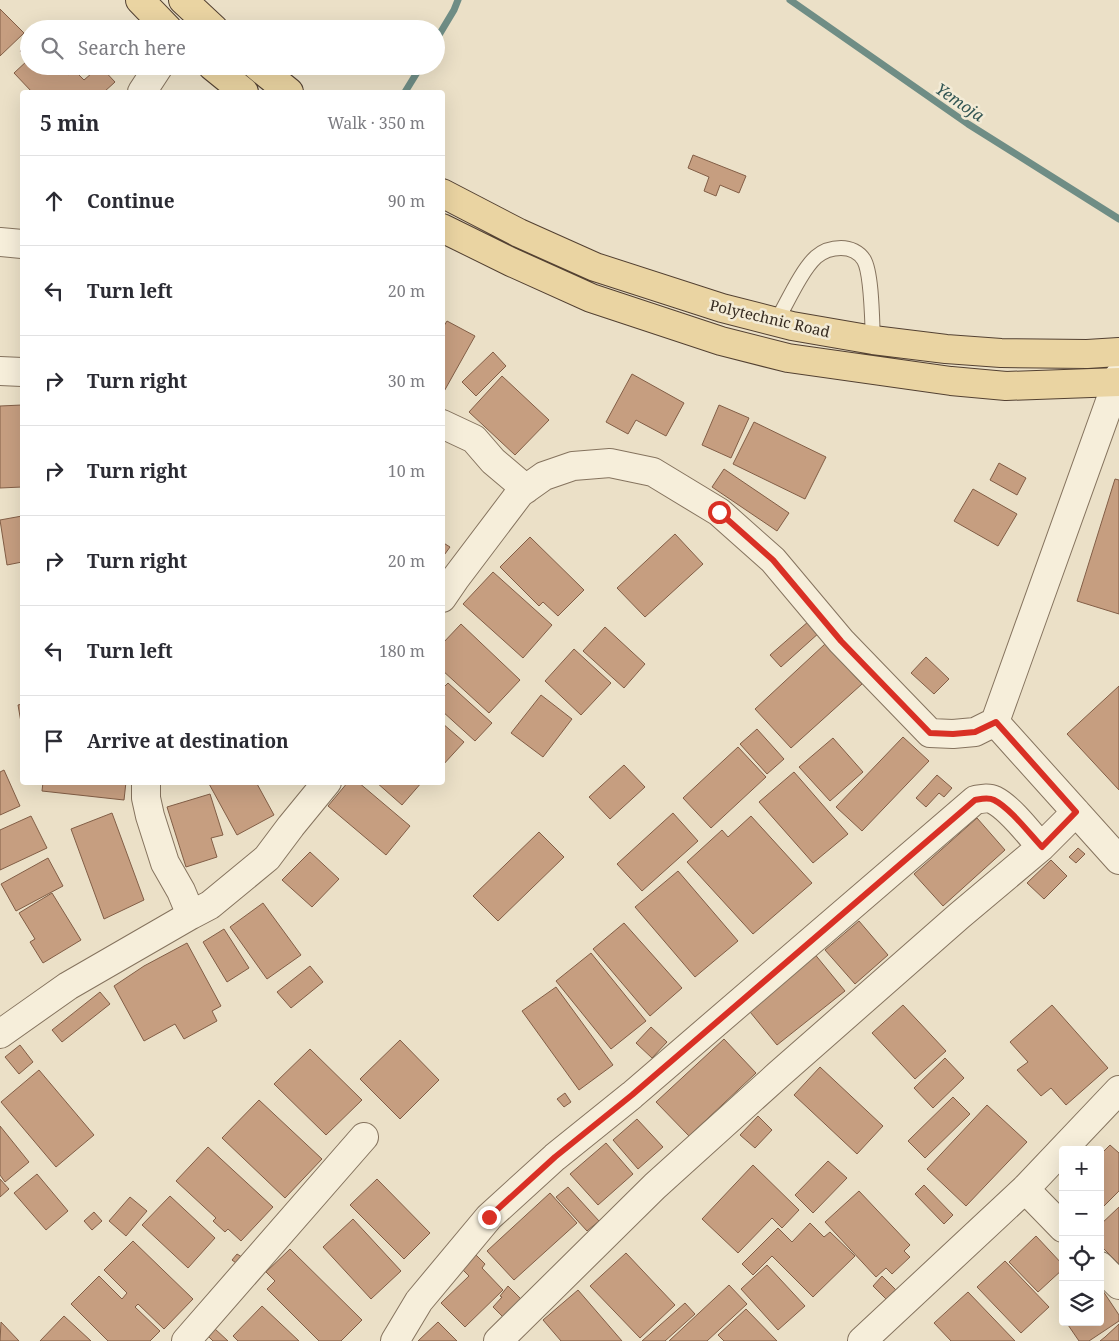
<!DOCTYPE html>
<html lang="en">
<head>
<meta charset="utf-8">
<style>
	body { margin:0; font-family:"Noto Serif",serif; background:#f7f7f7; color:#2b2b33 }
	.controls { position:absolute; right:15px; bottom:15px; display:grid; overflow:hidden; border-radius:5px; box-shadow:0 5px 20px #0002 }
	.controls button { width:45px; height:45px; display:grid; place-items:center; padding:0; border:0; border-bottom:1px solid #e1e1e2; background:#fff; color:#2b2b33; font:25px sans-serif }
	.stop { position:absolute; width:15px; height:15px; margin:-11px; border:4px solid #d93025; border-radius:50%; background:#fff }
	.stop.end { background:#d93025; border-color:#fff; box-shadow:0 1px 5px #0008 }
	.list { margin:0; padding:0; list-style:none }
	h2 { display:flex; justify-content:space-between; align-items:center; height:65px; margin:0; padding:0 20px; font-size:21px }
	h2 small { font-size:16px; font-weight:400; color:#7c7c81 }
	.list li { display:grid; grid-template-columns:32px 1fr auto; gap:15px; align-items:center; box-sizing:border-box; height:90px; padding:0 20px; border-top:1px solid #e1e1e2 }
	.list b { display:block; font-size:19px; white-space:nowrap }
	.list em { font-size:16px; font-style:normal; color:#7c7c81 }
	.icon { flex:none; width:28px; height:28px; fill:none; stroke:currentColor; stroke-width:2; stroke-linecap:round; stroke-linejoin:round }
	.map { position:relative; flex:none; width:1119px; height:1341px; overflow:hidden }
	.search { position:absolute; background:#fff; box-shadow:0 5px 20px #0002; left:20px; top:20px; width:425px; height:55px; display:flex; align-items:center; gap:12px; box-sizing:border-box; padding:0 18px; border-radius:28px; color:#7c7c81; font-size:19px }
	.panel { position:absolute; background:#fff; box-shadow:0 5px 20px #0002; left:20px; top:90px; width:425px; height:695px; border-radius:5px }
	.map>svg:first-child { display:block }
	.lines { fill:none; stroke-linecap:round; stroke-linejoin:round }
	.stream { stroke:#6f8d85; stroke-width:7 }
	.building { fill:#c69e80; stroke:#825e46 }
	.lane-casing { stroke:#85735e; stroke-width:16 }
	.street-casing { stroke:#85735e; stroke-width:30 }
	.primary-casing { stroke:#534132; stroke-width:30 }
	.lane { stroke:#f6eeda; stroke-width:14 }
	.street { stroke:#f6eeda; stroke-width:28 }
	.primary { stroke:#ead4a2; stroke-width:28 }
	.route { stroke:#d93025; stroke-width:6 }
	.labels { text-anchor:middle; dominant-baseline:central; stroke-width:5; stroke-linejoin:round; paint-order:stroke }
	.street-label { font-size:15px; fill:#362b20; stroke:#f3ebd6 }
	.water-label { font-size:16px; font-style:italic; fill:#315553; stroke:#f3ebd6 }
</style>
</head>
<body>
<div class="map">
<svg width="1119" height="1341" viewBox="0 0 1119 1341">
	<rect width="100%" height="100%" fill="#ebe0c7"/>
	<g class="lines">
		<path class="stream" d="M790,0L968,124L1119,219
			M436,40L454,10L458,0
			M405,92L421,66"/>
	</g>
	<path class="building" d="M0,9L24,33L0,56Z
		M29,43V66H60L68,75L74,70L84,80L100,66L115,82L104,92H32L14,73L28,60L20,51Z
		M693,155L746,176L739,193L720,185L716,196L704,191L709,177L688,168Z
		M447,321L475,336L442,395V329Z
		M493,352L506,366L476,396L462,382Z
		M632,374L684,403L666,436L636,420L628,434L606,422Z
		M502,376L549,420L515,455L469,412Z
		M22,405V487L0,488V406Z
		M719,405L749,418L731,458L702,445Z
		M754,422L826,457L805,499L733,464Z
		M999,463L1026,478L1017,495L990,480Z
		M724,469L789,513L777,531L712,487Z
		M1115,479L1119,480V614L1077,601Z
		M973,489L1017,514L998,546L954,521Z
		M22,516V562L7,565L0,520Z
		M675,534L703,564L645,617L617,588Z
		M530,537L584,590L558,616L543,602L539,606L500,567Z
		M442,542L450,547L442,558Z
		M493,572L552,625L523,658L463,604Z
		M809,621L820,632L781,667L770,655Z
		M461,624L520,680L489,713L442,670V644Z
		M605,627L645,664L624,688L583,651Z
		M825,644L862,684L791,748L755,709Z
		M574,649L611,683L581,715L545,681Z
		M926,657L949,679L934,694L911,673Z
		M448,683L492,723L475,741L442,711V689Z
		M1119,686V790L1067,734Z
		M541,695L572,719L543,757L511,733Z
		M22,704V728L18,705Z
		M442,723L464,742L442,766Z
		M757,729L784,759L767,774L740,744Z
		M903,737L929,761L862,831L836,807Z
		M833,738L863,772L830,801L799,767Z
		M738,747L766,777L711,828L683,798Z
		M624,765L645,787L610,819L589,797Z
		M4,770L20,806L0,815V772Z
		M794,772L848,834L813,863L759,802Z
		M937,775L952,788L944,797L939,793L926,807L916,798Z
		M43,782H126L124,800L42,791Z
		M208,782H256L274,815L237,835Z
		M348,782H358L410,826L386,855L328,806Z
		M376,782H422L402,805Z
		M210,794L223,835L211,838L217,857L186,867L167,807Z
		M112,813L144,900L104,919L71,829Z
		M673,813L698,841L642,891L617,864Z
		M31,816L47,848L0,870V830Z
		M751,816L812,883L753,934L687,862L722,830L728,837Z
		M977,818L1005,850L943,906L914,874Z
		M539,832L564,857L498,921L473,896Z
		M1078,848L1085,854L1076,863L1069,857Z
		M310,852L339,879L312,907L282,880Z
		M48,858L63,886L16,911L1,884Z
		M1051,860L1067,876L1044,899L1027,883Z
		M678,871L738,941L695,977L635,907Z
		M52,893L81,940L43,963L30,942L35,939L19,913Z
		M263,903L301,955L267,979L230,927Z
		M859,921L888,955L855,984L825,950Z
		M624,923L682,988L650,1016L593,949Z
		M224,929L249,968L227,982L203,942Z
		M187,943L221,1006L212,1011L217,1021L184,1039L175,1024L144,1041L114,986L144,966Z
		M813,952L845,991L777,1045L746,1007Z
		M591,953L646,1021L611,1049L556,981Z
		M310,966L323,982L291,1008L277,992Z
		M556,987L613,1065L579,1090L522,1011Z
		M100,992L110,1004L62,1042L52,1030Z
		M903,1005L946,1051L915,1079L872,1033Z
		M1052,1005L1108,1068L1066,1105L1051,1088L1041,1096L1017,1070L1028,1062L1010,1042Z
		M651,1027L667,1042L652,1058L636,1043Z
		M724,1039L756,1073L689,1136L656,1102Z
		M400,1040L439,1080L400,1119L360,1079Z
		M20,1045L33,1062L19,1074L5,1057Z
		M310,1049L362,1100L326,1135L274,1084Z
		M945,1058L964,1078L933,1108L914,1088Z
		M820,1067L883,1126L857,1154L794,1095Z
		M39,1070L94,1135L56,1167L1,1102Z
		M565,1093L571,1102L564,1107L557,1099Z
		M953,1097L970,1114L925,1158L908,1141Z
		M259,1100L322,1159L285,1198L222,1138Z
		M987,1105L1027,1142L966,1206L927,1169Z
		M758,1116L772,1130L755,1148L740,1135Z
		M637,1119L663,1147L638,1169L613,1140Z
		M0,1126L29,1162L5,1182L0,1175Z
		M606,1143L633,1174L598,1205L570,1174Z
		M1110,1145L1119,1153V1191L1100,1210V1155Z
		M208,1147L273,1207L241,1241L228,1229L225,1232L213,1221L216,1218L176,1181Z
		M828,1161L847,1178L813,1213L795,1195Z
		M753,1165L799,1210L782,1228L772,1218L738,1253L702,1219Z
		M37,1174L68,1211L46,1230L14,1193Z
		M0,1179L9,1189L0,1197Z
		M377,1179L430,1233L404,1259L350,1205Z
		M924,1185L953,1215L944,1224L915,1194Z
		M568,1187L599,1221L587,1231L556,1197Z
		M859,1191L910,1245L904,1251L910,1257L892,1274L886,1268L876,1277L825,1222Z
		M550,1193L577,1223L514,1280L487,1251Z
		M170,1196L215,1238L188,1268L142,1225Z
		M130,1197L147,1211L126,1236L109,1221Z
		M1119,1207V1264L1100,1245V1225Z
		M94,1212L102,1221L92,1230L84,1221Z
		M353,1219L401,1271L371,1299L323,1247Z
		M810,1223L824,1237L830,1232L855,1256L813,1297L772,1256L753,1275L742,1264L778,1228L792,1242Z
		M1036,1236L1063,1265V1269L1038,1292L1009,1262Z
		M133,1241L193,1299L164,1329L138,1304L135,1307L160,1331L150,1341H108L71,1304L99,1276L122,1299L127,1293L104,1270Z
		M290,1249L362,1320L341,1341H319L267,1289L275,1281L266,1272Z
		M626,1253L675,1305L640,1338L590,1286Z
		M237,1254L245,1259L240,1266L232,1260Z
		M475,1254L485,1264L482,1268L503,1290L465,1327L441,1303L469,1276L461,1268Z
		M1005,1261L1049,1307L1021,1333L977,1287Z
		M767,1265L805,1306L778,1330L741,1289Z
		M882,1276L896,1290L886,1299L873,1286Z
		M729,1285L747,1304L707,1341H669Z
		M508,1286L522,1300L504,1318L493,1307L502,1297L500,1296Z
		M1101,1288L1119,1315V1321L1089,1341H1079L1066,1322H1100Z
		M578,1290L622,1341H561L543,1320Z
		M968,1292L1015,1341H951L934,1323Z
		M685,1303L695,1314L665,1341H642Z
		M262,1306L299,1341H238L233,1336Z
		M746,1309L777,1341H724L718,1335Z
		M64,1316L91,1341H40Z
		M1,1322L19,1341H0Z
		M438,1322L457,1341H418Z
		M1119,1324V1341H1100L1105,1337Z
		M214,1328L228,1341H213L208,1336Z"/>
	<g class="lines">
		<defs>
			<path id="lane" d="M776,322C787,303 801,271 816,257C823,251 833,248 841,248C850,248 859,252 864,260C872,274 872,322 873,340"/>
			<path id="street" d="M142,92L159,66
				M0,242L22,244
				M0,371L22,372
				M442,424L474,439L493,461L526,489
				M442,598L455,579L520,493L544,476L573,466L610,463L653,472L719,512L773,560L841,641L930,733L953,734L975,732L995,722L1119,860
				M995,722L1119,376
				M146,782V798L150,816L165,863L181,891L191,915
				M0,1034L68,986L191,915L210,905L267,858L291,826L327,782
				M1025,1189L1063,1228
				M1100,1266L1119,1285
				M186,1341L364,1137
				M395,1341L419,1301L489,1217L555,1157L632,1095L975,800C981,799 988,797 994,800C1010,808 1029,833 1041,847
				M498,1341L655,1186L778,1075L959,916L1041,847L1076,812
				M862,1341L1025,1189L1119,1090"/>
			<path id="primary" d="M140,0L168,29
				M183,0L214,29
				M212,66L244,92
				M257,66L289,92
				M442,193L519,233L595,267L722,308L792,326L873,340L946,349L1001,353L1087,354L1119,352
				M442,228L511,262L591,298L721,341L788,358L951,381L1006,386L1119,382"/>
		</defs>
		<use href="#lane" class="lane-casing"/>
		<use href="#street" class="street-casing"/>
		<use href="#primary" class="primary-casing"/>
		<use href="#lane" class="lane"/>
		<use href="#street" class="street"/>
		<use href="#primary" class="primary"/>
	</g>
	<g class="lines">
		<path class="route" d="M489,1217L555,1157L632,1095L975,800C981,799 988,797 994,800C1010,808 1029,833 1042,847L1076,812L996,722L975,732L953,734L930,733L841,641L773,560L719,512"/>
	</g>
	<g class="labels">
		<g class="street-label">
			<text transform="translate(770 318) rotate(13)">Polytechnic Road</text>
		</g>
		<g class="water-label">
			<text transform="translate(960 102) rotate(34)">Yemoja</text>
		</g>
	</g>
</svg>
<div class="controls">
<button>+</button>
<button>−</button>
<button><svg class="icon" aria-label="locate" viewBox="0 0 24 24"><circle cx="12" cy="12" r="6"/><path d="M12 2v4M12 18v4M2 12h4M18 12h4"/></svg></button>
<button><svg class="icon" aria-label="layers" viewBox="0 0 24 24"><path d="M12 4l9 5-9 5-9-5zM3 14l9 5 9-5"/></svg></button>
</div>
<div class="stop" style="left:719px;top:512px"></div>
<div class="stop end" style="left:489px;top:1217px"></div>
<div class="search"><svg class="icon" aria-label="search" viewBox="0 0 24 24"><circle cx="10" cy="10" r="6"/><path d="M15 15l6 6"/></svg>Search here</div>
<section class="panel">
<h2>5 min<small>Walk · 350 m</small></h2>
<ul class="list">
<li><svg class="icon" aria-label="ahead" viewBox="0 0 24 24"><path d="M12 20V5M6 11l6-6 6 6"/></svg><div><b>Continue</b></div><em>90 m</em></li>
<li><svg class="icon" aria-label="left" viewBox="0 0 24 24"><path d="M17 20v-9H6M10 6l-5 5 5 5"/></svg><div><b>Turn left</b></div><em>20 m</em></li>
<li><svg class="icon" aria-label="right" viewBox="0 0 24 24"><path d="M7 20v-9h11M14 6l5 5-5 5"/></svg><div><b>Turn right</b></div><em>30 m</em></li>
<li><svg class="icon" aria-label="right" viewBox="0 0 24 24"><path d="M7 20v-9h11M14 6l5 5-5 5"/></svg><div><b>Turn right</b></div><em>10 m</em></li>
<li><svg class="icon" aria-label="right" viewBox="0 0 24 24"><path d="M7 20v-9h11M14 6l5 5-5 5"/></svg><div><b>Turn right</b></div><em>20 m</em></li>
<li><svg class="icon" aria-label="left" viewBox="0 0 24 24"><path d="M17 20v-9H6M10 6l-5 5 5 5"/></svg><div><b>Turn left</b></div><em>180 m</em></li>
<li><svg class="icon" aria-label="arrive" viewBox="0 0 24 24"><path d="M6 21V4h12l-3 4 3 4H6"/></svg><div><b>Arrive at destination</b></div></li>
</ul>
</section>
</div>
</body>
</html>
